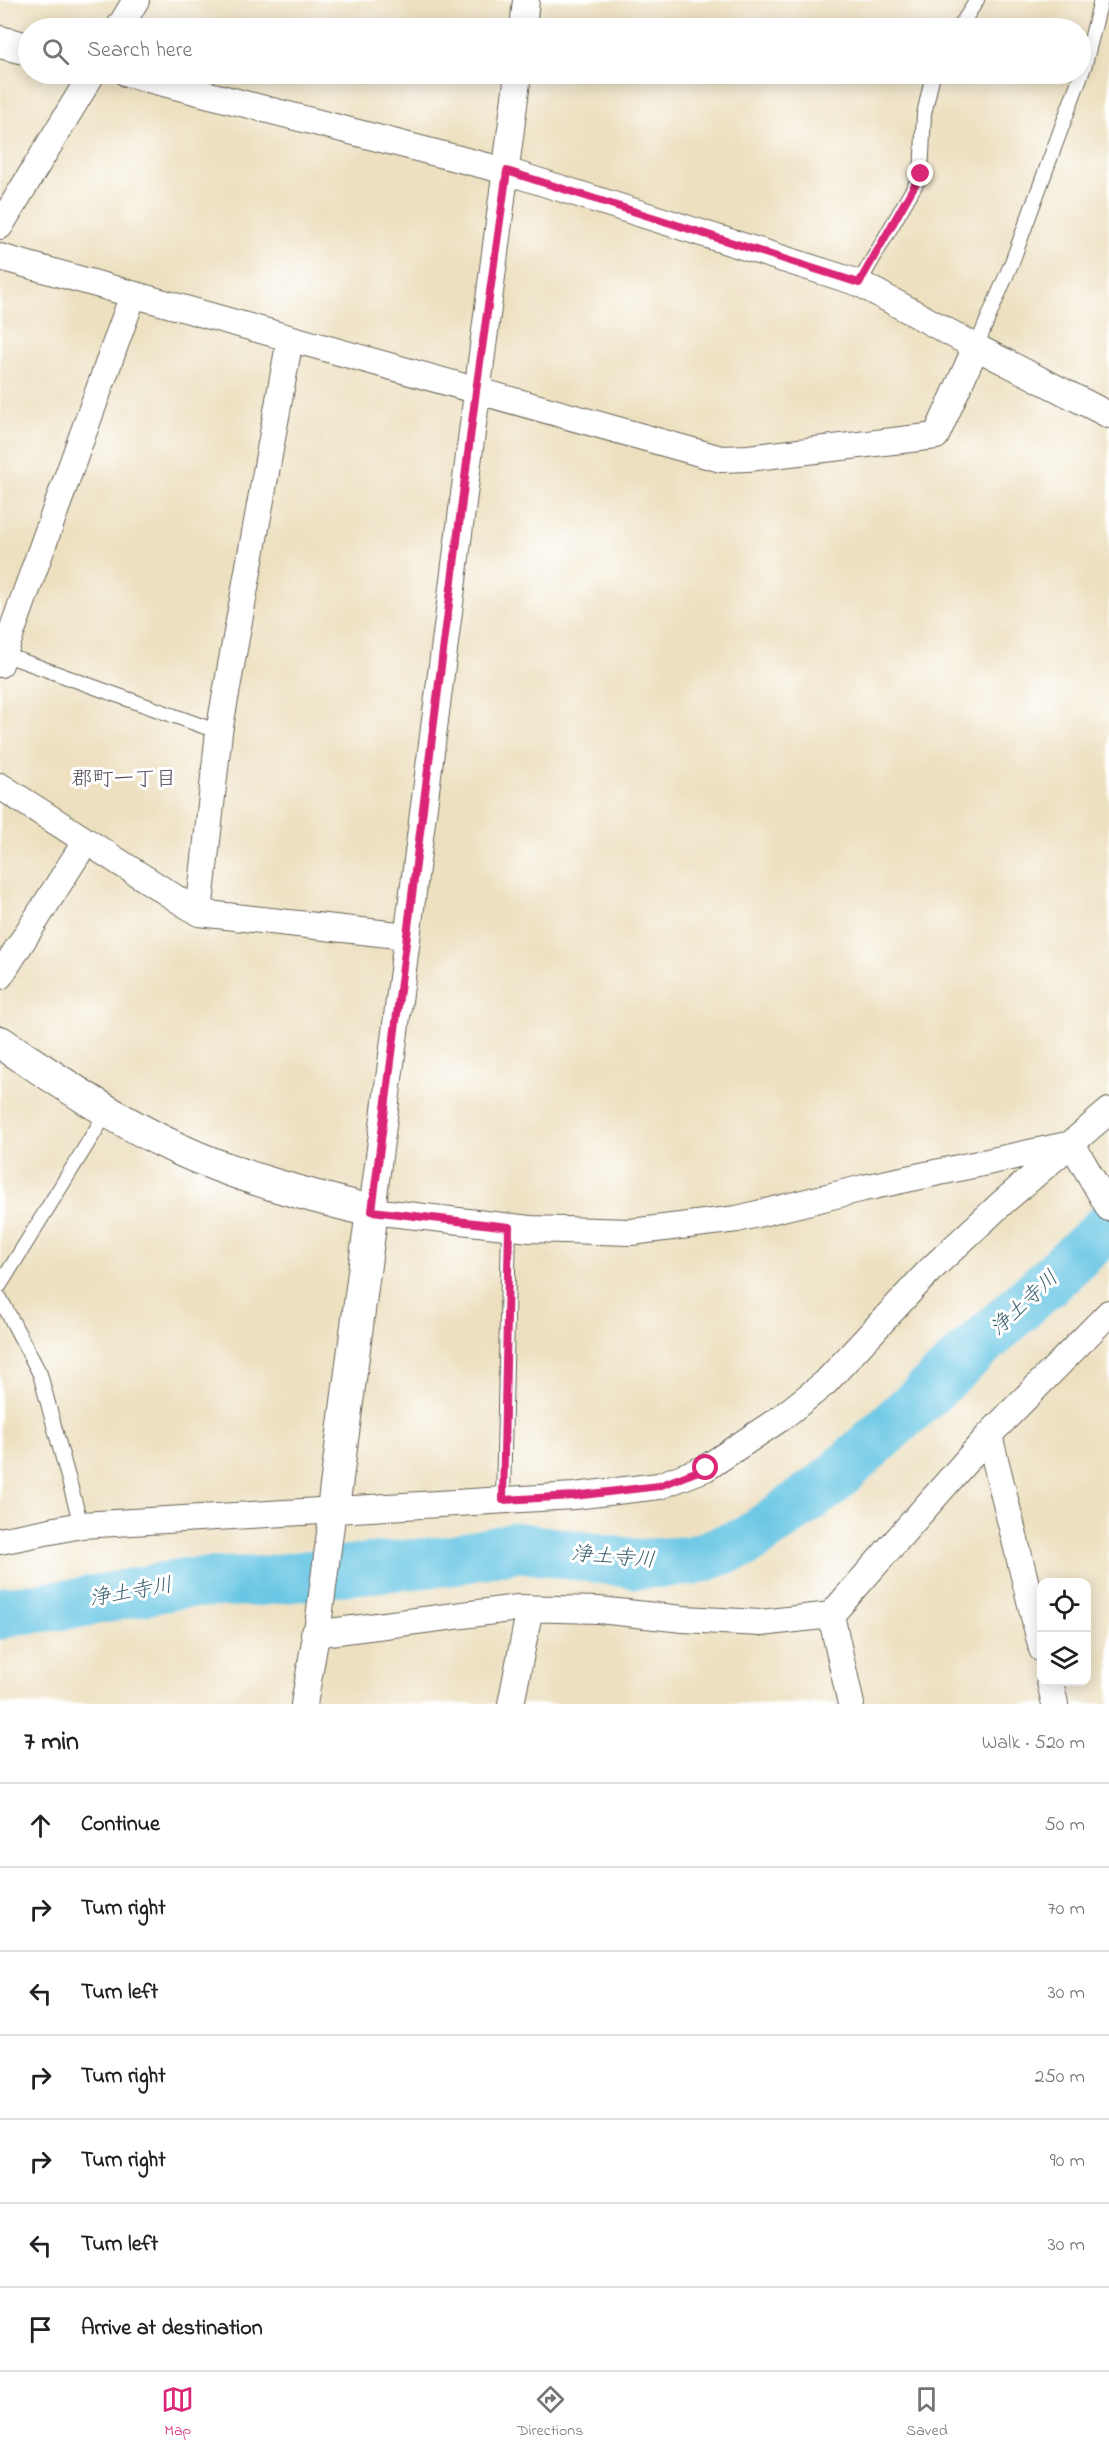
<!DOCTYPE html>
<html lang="en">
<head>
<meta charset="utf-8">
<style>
	body { margin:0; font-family:"Indie Flower","Klee One",sans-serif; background:#f2f2f2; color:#202124 }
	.controls { position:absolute; right:18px; bottom:18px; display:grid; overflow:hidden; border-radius:12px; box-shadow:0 3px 15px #0003 }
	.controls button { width:54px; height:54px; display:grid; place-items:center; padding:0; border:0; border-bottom:2px solid #e0e0e0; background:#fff; color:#202124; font:30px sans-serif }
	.stop { position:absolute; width:18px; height:18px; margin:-14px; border:4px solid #db2777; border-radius:50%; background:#fff }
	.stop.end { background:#db2777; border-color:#fff; box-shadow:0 2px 6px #0008 }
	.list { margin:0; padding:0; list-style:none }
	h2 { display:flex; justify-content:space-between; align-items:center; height:78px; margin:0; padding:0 24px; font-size:26px }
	h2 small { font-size:20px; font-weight:400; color:#757577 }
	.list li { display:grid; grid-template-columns:39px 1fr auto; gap:18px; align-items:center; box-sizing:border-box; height:84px; padding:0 24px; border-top:2px solid #e0e0e0 }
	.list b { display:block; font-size:22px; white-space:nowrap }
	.list em { font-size:20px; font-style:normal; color:#757577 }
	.icon { flex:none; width:33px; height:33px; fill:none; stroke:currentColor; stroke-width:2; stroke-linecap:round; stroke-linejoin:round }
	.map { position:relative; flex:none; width:1109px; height:1704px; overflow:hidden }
	.search { position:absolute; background:#fff; box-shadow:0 3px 15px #0003; left:18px; right:18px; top:18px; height:66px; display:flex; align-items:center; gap:15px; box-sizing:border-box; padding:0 21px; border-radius:33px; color:#757577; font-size:22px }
	.sheet { height:666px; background:#fff }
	nav { display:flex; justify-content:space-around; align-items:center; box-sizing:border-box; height:84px; border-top:2px solid #e0e0e0; background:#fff; font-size:16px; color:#757577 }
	nav a { display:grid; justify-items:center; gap:3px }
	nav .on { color:#db2777 }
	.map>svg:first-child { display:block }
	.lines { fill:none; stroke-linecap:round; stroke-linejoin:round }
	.river { stroke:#64c4e3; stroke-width:50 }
	.service-casing { stroke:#656155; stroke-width:16 }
	.minor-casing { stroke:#656155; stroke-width:28 }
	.tertiary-casing { stroke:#656155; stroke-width:34 }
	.service { stroke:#fff; stroke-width:14 }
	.minor { stroke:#fff; stroke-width:26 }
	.tertiary { stroke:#fff; stroke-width:32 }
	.route { stroke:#db2777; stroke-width:8 }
	.labels { text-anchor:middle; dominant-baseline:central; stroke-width:6; stroke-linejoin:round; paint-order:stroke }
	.neighbourhood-label { font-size:21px; fill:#544b58; stroke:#fff }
	.water-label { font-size:21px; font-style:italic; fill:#395f6c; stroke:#fff }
</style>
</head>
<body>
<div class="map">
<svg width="1109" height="1704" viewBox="0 0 1109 1704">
	<rect width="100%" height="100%" fill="#fff"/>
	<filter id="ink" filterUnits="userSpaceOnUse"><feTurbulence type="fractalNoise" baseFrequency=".0167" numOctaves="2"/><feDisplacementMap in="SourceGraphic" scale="12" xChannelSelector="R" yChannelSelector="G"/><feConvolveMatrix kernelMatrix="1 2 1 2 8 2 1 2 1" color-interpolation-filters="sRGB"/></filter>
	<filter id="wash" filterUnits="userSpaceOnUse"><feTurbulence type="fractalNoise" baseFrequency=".008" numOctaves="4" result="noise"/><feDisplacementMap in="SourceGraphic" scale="24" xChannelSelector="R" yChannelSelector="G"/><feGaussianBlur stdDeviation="1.35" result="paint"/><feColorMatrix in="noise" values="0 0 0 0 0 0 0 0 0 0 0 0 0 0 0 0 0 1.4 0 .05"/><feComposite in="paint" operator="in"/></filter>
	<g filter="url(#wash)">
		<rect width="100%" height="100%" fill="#ede0c0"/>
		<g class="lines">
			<path class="river" d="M0,1615L9,1611L79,1603L184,1583L261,1581L349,1570L448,1561L517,1547L638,1564L691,1561L746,1542L828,1484L1109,1226"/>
		</g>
	</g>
	<g filter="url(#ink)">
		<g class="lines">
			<defs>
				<path id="service" d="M959,28L977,0
					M859,283L921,175L924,114L933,74
					M976,347L1012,262L1085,64L1101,0
					M3,654L219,732
					M0,1285L107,1112
					M0,1298L40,1374L81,1525
					M503,1500L509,1227"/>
				<path id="minor" d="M119,28L136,0
					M523,28L526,0
					M128,74L506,171L859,283L976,347L1109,415
					M518,74L372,1211L530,1229L631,1232L737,1219L864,1188L1072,1144
					M0,226L92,74
					M0,257L721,459L748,458L936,436L976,347
					M0,664L133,295
					M0,786L199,913L407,936
					M199,913L219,732L290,339
					M0,976L86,841
					M1072,1144L1109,1208
					M989,1435L1042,1649
					M0,1541L81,1525L574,1496L659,1486L706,1468L781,1418L825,1383L929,1271L1002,1203L1109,1111
					M831,1615L851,1704
					M314,1634L518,1608L599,1610L683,1619L761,1623L831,1615L989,1435L1109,1313
					M1050,1682L1055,1704
					M304,1704L319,1618L333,1509
					M511,1704L530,1608"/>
				<path id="tertiary" d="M0,42L28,49
					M0,1042C58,1080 114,1119 176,1148C238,1177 306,1195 372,1211L333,1509"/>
			</defs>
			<use href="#service" class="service-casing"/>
			<use href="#minor" class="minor-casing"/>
			<use href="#tertiary" class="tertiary-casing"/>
			<use href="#service" class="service"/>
			<use href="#minor" class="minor"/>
			<use href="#tertiary" class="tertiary"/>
		</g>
	</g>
	<g class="lines" filter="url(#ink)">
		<path class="route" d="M706,1468L659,1486L574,1496L503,1500L509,1227L372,1211L476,391L507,171L859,283L921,174"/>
	</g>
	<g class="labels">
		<g class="neighbourhood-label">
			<text x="124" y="780">郡町一丁目</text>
		</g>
		<g class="water-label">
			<text transform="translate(1025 1304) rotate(-43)">浄土寺川</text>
			<text transform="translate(613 1558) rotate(5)">浄土寺川</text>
			<text transform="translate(131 1593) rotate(-10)">浄土寺川</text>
		</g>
	</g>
</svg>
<div class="controls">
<button><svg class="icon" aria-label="locate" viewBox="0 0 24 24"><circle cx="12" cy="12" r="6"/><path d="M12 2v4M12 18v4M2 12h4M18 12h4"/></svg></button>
<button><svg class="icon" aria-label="layers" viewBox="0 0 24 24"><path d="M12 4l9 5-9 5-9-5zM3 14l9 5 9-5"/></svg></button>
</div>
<div class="stop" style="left:706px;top:1468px"></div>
<div class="stop end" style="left:921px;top:174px"></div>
<div class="search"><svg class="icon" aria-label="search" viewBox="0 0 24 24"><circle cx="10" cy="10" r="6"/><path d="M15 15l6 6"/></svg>Search here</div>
</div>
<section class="sheet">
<h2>7 min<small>Walk · 520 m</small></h2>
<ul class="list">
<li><svg class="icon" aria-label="ahead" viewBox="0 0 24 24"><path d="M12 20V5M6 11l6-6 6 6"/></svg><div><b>Continue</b></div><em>50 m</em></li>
<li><svg class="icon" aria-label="right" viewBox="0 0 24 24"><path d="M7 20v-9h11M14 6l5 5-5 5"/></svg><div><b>Turn right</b></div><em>70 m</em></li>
<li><svg class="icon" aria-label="left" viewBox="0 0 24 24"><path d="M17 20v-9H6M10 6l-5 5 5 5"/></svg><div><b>Turn left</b></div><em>30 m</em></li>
<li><svg class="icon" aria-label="right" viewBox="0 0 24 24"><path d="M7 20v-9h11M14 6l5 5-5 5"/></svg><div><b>Turn right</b></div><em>250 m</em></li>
<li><svg class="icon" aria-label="right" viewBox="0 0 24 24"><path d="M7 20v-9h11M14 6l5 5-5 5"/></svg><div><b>Turn right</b></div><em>90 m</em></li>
<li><svg class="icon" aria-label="left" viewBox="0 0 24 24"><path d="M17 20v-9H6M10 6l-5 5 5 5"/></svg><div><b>Turn left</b></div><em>30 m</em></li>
<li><svg class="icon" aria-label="arrive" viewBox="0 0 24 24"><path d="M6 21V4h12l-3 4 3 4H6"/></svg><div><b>Arrive at destination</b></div></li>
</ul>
</section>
<nav>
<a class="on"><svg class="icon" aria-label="map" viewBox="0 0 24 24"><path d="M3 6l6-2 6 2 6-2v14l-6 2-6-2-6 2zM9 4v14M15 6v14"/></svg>Map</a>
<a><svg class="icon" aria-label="directions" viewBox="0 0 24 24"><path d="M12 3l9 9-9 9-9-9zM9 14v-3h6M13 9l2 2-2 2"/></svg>Directions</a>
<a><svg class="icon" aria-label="saved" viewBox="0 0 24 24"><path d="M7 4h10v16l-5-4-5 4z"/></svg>Saved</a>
</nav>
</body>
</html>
